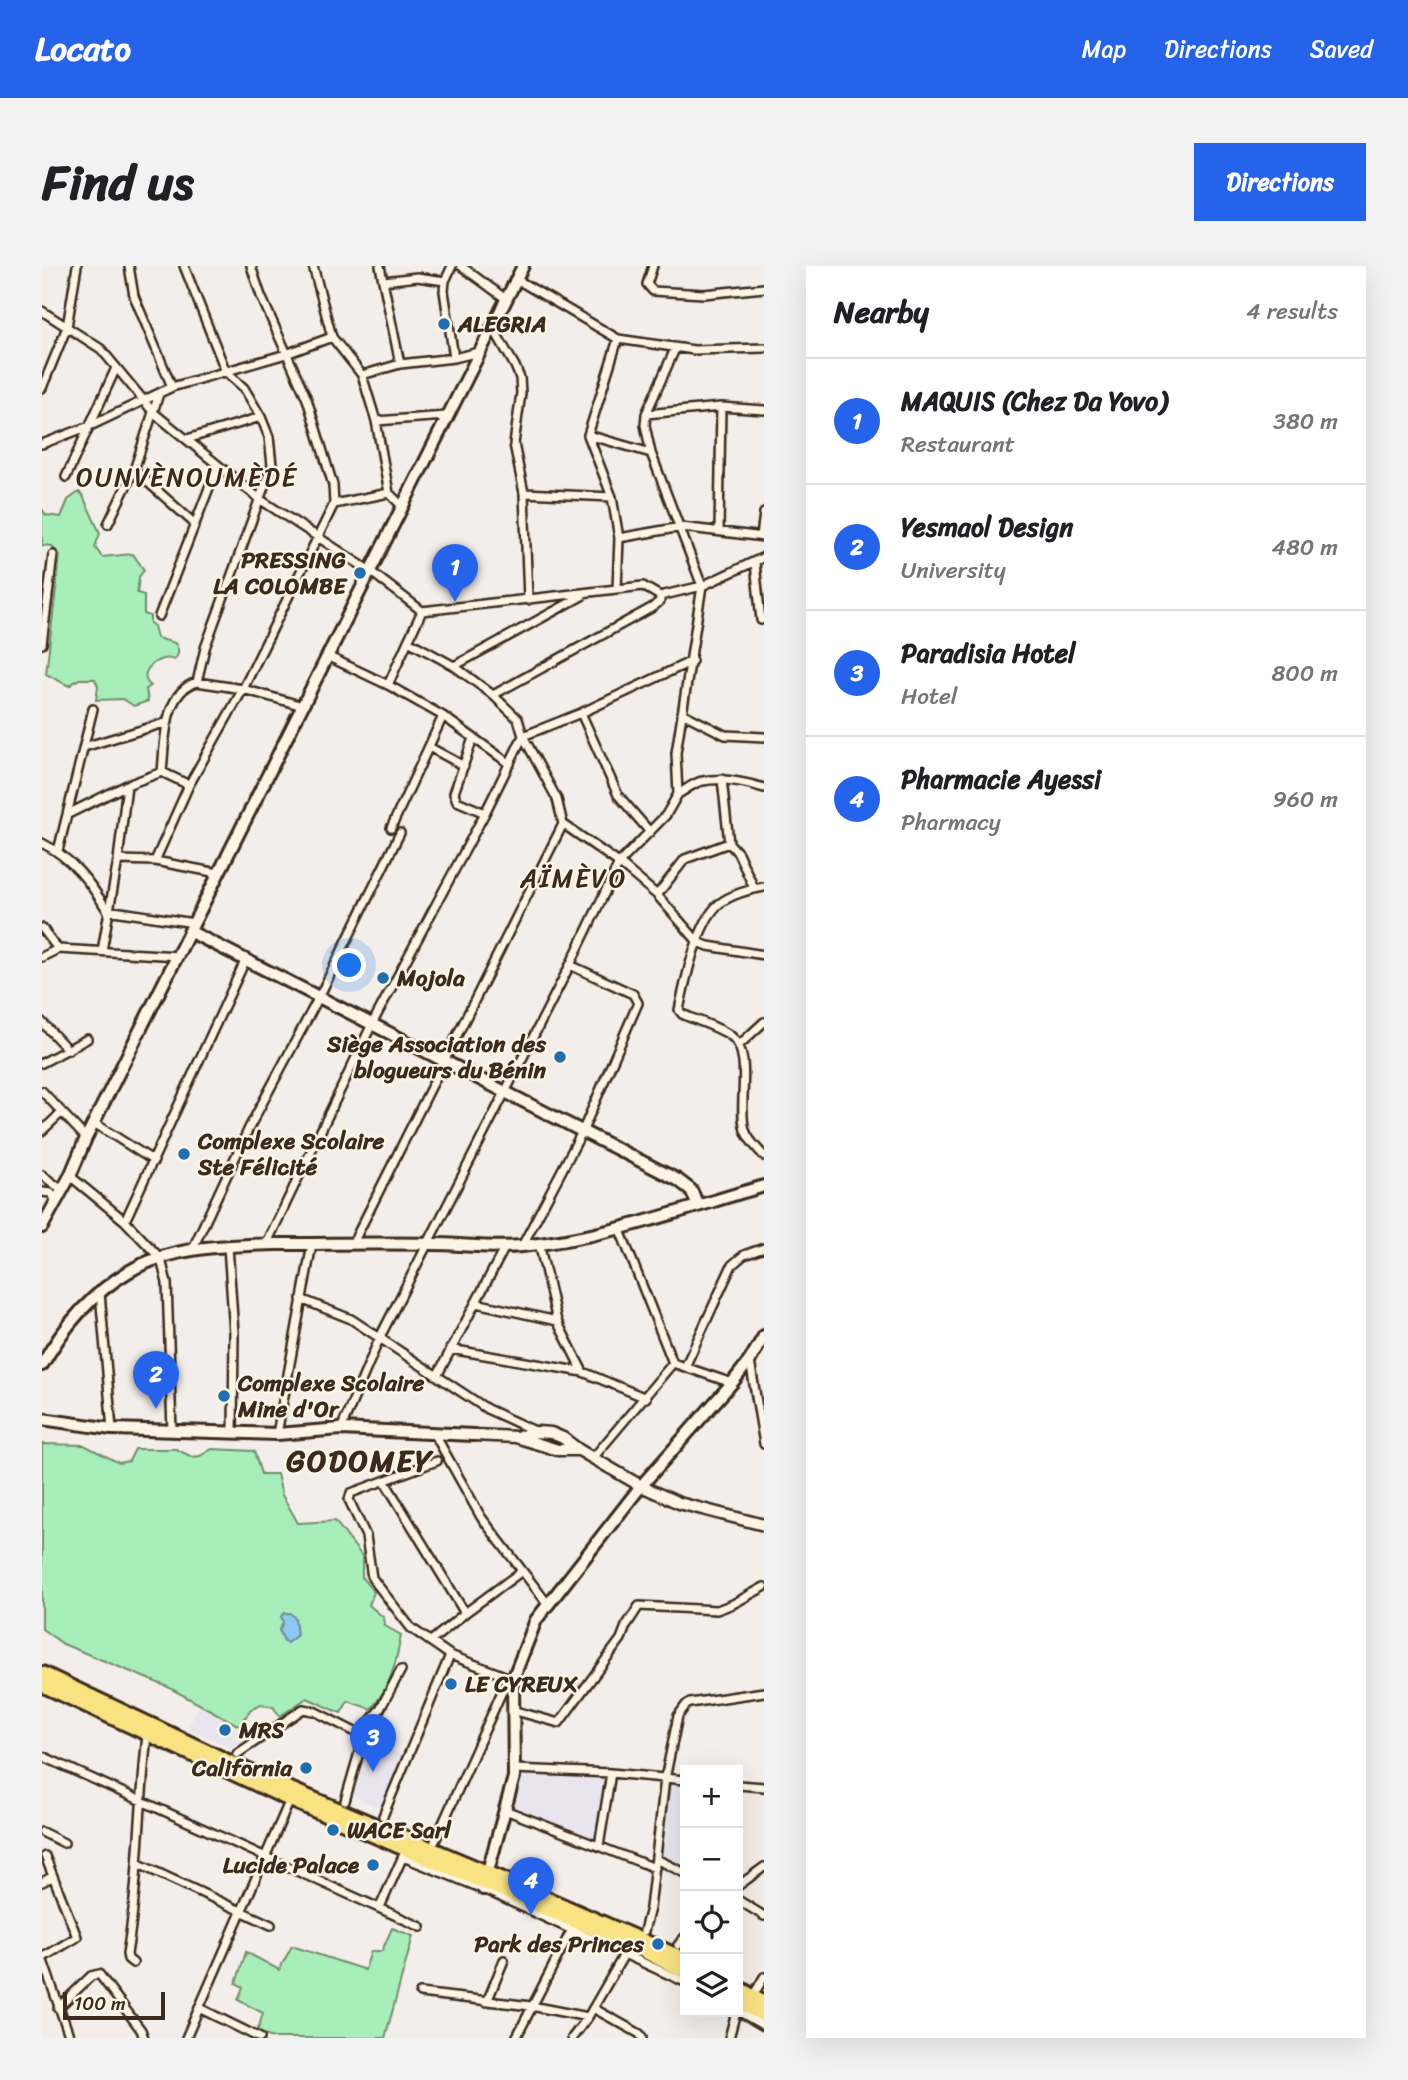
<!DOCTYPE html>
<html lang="en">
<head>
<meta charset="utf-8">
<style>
	body { margin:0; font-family:Sriracha,sans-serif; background:#f2f2f2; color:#202124 }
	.controls { position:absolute; right:21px; bottom:21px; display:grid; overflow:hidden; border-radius:0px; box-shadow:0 7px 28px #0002 }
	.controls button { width:63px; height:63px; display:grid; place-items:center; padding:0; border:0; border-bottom:2px solid #e0e0e0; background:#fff; color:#202124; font:35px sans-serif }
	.scale { position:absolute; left:21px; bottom:18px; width:102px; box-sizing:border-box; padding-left:7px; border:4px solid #3b2a1e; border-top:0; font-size:19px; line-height:24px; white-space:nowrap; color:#3b2a1e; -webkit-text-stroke:5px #fcf5e5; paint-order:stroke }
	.you { position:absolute; left:308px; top:700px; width:24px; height:24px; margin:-18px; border:5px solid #fff; border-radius:50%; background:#1a73e8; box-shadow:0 0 0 10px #1a73e833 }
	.badge { display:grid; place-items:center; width:46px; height:46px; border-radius:50%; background:#2563eb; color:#fff; font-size:23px; font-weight:700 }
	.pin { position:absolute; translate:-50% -58px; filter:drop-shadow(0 2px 4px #0008) }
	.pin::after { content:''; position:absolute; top:37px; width:24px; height:21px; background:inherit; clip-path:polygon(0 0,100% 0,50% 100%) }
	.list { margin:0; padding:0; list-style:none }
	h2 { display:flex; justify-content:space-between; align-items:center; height:91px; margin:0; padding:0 28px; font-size:30px }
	h2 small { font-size:23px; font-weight:400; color:#757577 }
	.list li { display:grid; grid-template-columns:46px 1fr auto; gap:21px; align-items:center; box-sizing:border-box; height:126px; padding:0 28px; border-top:2px solid #e0e0e0 }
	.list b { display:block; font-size:26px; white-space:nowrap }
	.list p { margin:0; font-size:23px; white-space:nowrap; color:#757577 }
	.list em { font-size:23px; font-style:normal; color:#757577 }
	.icon { flex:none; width:38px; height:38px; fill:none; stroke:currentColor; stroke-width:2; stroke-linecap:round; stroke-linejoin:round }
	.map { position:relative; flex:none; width:722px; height:1772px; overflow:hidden; border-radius:0px }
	header { display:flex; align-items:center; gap:42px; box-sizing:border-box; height:98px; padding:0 35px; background:#2563eb; color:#fff }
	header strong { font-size:33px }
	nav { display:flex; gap:38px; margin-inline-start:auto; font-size:24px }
	.intro { display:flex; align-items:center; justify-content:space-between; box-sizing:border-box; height:168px; padding:0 42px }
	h1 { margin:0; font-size:49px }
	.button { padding:18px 32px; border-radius:0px; background:#2563eb; color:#fff; font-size:24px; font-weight:700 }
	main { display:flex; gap:42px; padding:0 42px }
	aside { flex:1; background:#fff; border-radius:0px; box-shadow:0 7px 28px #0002 }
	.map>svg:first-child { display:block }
	.built { fill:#e8e5ee }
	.green { fill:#a8eeba; stroke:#728c6c; stroke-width:2 }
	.water { fill:#8fc9ef; stroke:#6d899b; stroke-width:2 }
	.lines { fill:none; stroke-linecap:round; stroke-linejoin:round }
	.minor-casing { stroke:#3b2a1e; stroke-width:12 }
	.tertiary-casing { stroke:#3b2a1e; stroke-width:15 }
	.secondary-casing { stroke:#3b2a1e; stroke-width:16 }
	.trunk-casing { stroke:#3b2a1e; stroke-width:18 }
	.minor { stroke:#fcf5e5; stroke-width:7 }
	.tertiary { stroke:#fcf5e5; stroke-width:10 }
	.secondary { stroke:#fcf5e5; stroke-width:10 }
	.trunk { stroke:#f8e281; stroke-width:12 }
	.poi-dot { fill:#1f6fb2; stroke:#fcf5e5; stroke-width:2.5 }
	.labels { text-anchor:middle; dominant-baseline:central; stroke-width:5; stroke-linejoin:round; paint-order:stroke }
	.poi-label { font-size:23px; font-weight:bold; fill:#3b2a1e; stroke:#fcf5e5; text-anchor:start }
	.quarter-label { font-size:26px; letter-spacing:2px; fill:#3b2a1e; stroke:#fcf5e5 }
	.district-label { font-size:30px; font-weight:bold; letter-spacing:2px; fill:#3b2a1e; stroke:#fcf5e5 }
</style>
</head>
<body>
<header>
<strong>Locato</strong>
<nav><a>Map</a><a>Directions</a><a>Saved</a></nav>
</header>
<div class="intro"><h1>Find us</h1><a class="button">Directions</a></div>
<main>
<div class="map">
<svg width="722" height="1772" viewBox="0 0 722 1772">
	<rect width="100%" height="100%" fill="#f3eee9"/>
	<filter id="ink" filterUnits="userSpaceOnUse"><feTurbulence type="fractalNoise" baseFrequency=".0143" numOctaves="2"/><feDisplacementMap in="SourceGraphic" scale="14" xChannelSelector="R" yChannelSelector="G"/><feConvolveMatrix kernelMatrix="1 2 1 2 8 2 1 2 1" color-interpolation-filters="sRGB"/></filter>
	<g filter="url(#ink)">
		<path class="built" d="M156,1440L212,1469L198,1478L195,1484L146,1462Z
			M331,1450L353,1459L343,1483L364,1490L339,1543L309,1529Z
			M482,1508L563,1512L554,1571L551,1573L472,1541L478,1510Z
			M627,1518L643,1519V1601L618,1591Z"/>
		<path class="green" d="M37,226L41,230L58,267L53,281L60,291L91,288L102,304L97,311L95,327L102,329V348L108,350V357L112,360L115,372L133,377C137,384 138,387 132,394C118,387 92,407 109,420L104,423L106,435L92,440L81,433L54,434L56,420L53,413H37L27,420L4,408L18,289L10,280L0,279V243L4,249L19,251L26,234Z
			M0,1178L42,1179L77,1197L87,1195L93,1183H134L150,1191L158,1190L170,1183L212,1185L219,1208H235L240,1229L256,1257L293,1255L320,1290V1312L332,1326L327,1339L342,1352L343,1360L359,1369C354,1398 349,1420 329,1443L306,1435L299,1447L265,1432L238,1450L231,1441L219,1438L209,1443L203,1452L204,1457L215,1466L214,1469L126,1421L21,1378L0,1363Z
			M350,1662L371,1670L343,1772H231L215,1767L221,1747L196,1734L201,1721L194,1717L204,1686L237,1704L250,1680L323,1704L329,1685H340Z"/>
		<path class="water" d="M243,1347H248L253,1352L255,1369L245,1377L242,1375L237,1364L241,1356L239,1350Z"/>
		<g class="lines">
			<defs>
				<path id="minor" d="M87,0L92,30L130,121
					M142,0L184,106L202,122L219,151L227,171L230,199L163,382L155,416
					M271,0L290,71L320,109L334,155L347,227L360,240
					M338,0L358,98
					M410,0L403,15L402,25L412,92
					M419,0L464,33
					M611,0L605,18L611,25L662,28L722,22
					M474,13L576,73L652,84L722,82
					M342,15L375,11L403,15
					M0,45L59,83L112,147L219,234L328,305L380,345L601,320L618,330L660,320L722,291
					M450,60L473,100L478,112L479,127L472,178L482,227L486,334
					M320,109L358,98L412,92L437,86
					M0,122L25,61L35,0
					M604,148L679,141L722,144
					M334,155L404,150
					M546,169L609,187
					M145,173L219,151
					M0,178L50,159L130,121L244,88L290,71
					M92,204L153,258
					M24,211L74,102
					M482,227L570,231
					M292,238L347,227
					M66,258L92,204L117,128
					M677,265L679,141
					M719,271L722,247
					M577,272L639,261L722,271
					M713,297L719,354
					M575,323L577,272L570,231L546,169L576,73
					M380,345L366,375L412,400L451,429L476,453L481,470L515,533L521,558L577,597L615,629L656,676L666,680L722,689
					M117,350L176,199
					M0,378L11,289
					M285,390L346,419L401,450L468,498
					M412,400L540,330
					M346,419L366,375
					M451,429L611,341L618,335V330
					M539,447L576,529L608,566
					M640,447L683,469L722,471
					M431,472L412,527L415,535L443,547
					M42,481L126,456
					M387,481L422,500
					M120,506C123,477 121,426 155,416L201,423L261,440
					M680,513L687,577L696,587L712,622
					M636,528C644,524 652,516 661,515C681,511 703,516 722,522
					M26,548L85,519L120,506L147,519
					M349,562L401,450
					M0,577C30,592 48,616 65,644L152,657
					M16,585L51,443
					M76,594L113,595L176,607
					M113,595L147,519L201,423L292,238L291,219L265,133L219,30L209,0
					M722,621C708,623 688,629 677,638C655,657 643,716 637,744L640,748C655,755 675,760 689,770C712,787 695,839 703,864C706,874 715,882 722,890
					M615,629L643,593L687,577
					M0,662L16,683
					M60,685L76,594L85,519
					M0,691L16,683L137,690
					M0,756L26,784
					M697,779L722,756
					M0,797L45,773
					M0,825L44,872
					M52,857L112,895
					M0,865L19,847
					M0,909L20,924
					M28,910L83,955L119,993L125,1017L130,1165
					M0,926L9,927L14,935
					M83,955L203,695
					M578,964L631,1097L690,1117
					M311,977L521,558
					M497,977L515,1055L541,1106
					M224,979L330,758L443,547L481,470L539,447L650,395
					M186,980L192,1067L191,1166
					M480,980L541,864L596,737L591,728L528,699
					M150,984L207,862L277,731L358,567
					M58,1027L70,1163
					M259,1033L309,1053L445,1143L495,1166
					M434,1037L515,1055
					M408,1083L541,1106L604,1132
					M708,1095L722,1178
					M643,1101L690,999L702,989L722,982
					M395,1110L463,981
					M299,1163L338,1071L528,699L577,597L624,549L636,528L634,487L660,320L609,187L603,159L604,148L633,83
					M392,1167L439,1251L505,1337
					M235,1168L270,978
					M551,1192L631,1097
					M395,1195L309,1227L307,1234L324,1270L330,1312L369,1362L408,1389L471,1413
					M343,1216L423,1347
					M389,1375L423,1347L480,1305
					M470,1444L517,1457L579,1373L584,1360L597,1340L675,1344L691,1338L722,1321
					M195,1488L261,1443L272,1445L321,1470
					M0,1490L379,1661
					M472,1503L569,1507L643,1514
					M696,1519L722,1521
					M303,1535L325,1459L338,1443L359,1404
					M463,1544L613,1602
					M341,1550L408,1389
					M0,1566L22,1577
					M393,1575L466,1412
					M557,1580L569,1507
					M361,1591L441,1623L643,1716
					M614,1593L643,1607
					M97,1598L229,1659
					M0,1616L10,1611
					M696,1620L722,1601
					M696,1634L722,1650
					M338,1641L362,1588
					M602,1665L608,1642L623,1513L636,1450L644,1439L648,1437L722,1426
					M636,1679L643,1671
					M0,1692L35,1671L3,1590
					M0,1692L28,1772
					M91,1697L86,1693L85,1688C97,1615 97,1542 105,1469
					M378,1727L489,1740L546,1751
					M711,1730L722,1711
					M445,1736L462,1694
					M16,1742L49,1710L57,1708L99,1764L102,1772
					M157,1742L218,1772
					M551,1742L598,1768L600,1772
					M696,1745L722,1760
					M144,1772L248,1534
					M474,1772L530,1663
					M530,1772L546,1751L583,1687
					M687,1772L694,1746"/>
				<path id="tertiary" d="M432,1169L474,1171L495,1166L509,1167L521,1172L537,1184L599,1220L637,1237L722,1259
					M474,1171L516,1184H537"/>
				<path id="secondary" d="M149,666L636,914L649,924L656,939
					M0,961L28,910L44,872L481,0
					M0,1099C21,1062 49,1028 86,1006C130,979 191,979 241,978C291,978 340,977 390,978C420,978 450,983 480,980C564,972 642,943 722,920
					M0,1153L70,1163L235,1168L299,1163L432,1169
					M441,1623L472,1511L471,1413L494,1354L599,1220L690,1117L708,1094L722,1070"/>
				<path id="trunk" d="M0,1407L215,1509L445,1606L643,1693
					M0,1419L248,1534L595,1682L643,1706
					M696,1721L722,1737
					M696,1735L722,1750"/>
			</defs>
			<use href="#minor" class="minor-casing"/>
			<use href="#tertiary" class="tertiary-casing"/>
			<use href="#secondary" class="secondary-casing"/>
			<use href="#trunk" class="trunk-casing"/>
			<use href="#minor" class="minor"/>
			<use href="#tertiary" class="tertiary"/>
			<use href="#secondary" class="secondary"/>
			<use href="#trunk" class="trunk"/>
		</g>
	</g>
	<g class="poi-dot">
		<circle cx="402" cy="58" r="7"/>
		<circle cx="318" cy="307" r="7"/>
		<circle cx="341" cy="712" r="7"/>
		<circle cx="518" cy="791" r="7"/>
		<circle cx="142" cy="888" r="7"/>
		<circle cx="182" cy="1130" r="7"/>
		<circle cx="409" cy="1418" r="7"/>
		<circle cx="183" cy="1464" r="7"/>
		<circle cx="264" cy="1502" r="7"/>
		<circle cx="291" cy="1564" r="7"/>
		<circle cx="331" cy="1599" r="7"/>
		<circle cx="616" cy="1678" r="7"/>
	</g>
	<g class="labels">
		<g class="poi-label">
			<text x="416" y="58">ALEGRIA</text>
			<text x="304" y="294" text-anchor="end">PRESSING<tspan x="304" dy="26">LA COLOMBE</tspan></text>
			<text x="355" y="712">Mojola</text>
			<text x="504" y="778" text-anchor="end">Siège Association des<tspan x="504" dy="26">blogueurs du Bénin</tspan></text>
			<text x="156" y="875">Complexe Scolaire<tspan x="156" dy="26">Ste Félicité</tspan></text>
			<text x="196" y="1117">Complexe Scolaire<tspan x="196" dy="26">Mine d'Or</tspan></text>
			<text x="423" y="1418">LE CYREUX</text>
			<text x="197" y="1464">MRS</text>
			<text x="250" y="1502" text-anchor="end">California</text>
			<text x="305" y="1564">WACE Sarl</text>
			<text x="317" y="1599" text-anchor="end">Lucide Palace</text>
			<text x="602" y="1678" text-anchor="end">Park des Princes</text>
		</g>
		<g class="quarter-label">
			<text x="145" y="211">OUNVÈNOUMÈDÉ</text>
			<text x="532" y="612">AÏMÈVO</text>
		</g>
		<g class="district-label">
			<text x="318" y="1195">GODOMEY</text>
		</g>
	</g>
</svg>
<div class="controls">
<button>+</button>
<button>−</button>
<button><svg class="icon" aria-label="locate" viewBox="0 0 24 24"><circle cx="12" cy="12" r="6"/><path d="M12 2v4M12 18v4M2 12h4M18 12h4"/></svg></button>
<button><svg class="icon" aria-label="layers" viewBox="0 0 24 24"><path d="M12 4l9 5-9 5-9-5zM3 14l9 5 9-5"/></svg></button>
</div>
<div class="scale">100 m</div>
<div class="you"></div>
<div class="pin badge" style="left:413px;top:336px">1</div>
<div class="pin badge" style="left:114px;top:1143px">2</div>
<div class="pin badge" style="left:331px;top:1506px">3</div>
<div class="pin badge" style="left:489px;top:1649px">4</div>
</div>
<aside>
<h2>Nearby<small>4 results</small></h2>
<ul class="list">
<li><span class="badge">1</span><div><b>MAQUIS (Chez Da Yovo)</b><p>Restaurant</p></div><em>380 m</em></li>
<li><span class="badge">2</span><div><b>Yesmaol Design</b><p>University</p></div><em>480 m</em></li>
<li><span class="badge">3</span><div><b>Paradisia Hotel</b><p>Hotel</p></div><em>800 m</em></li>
<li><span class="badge">4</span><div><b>Pharmacie Ayessi</b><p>Pharmacy</p></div><em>960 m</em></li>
</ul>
</aside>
</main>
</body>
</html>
